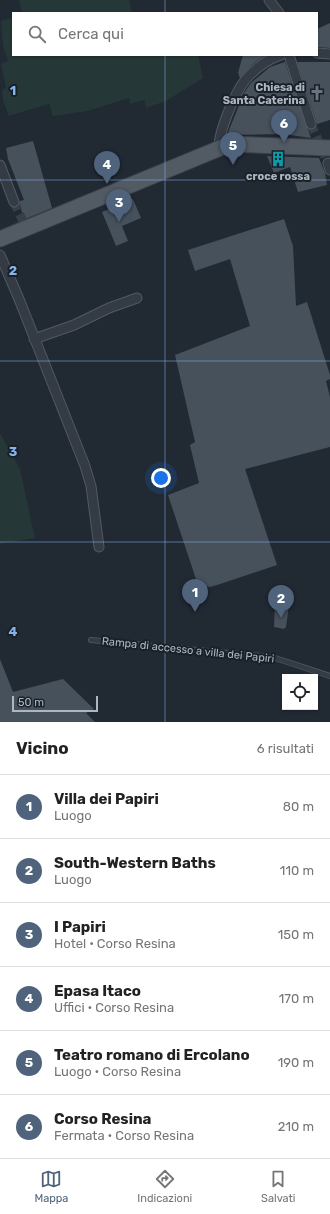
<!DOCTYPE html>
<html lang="it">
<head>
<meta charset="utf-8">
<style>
	body { margin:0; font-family:Rubik,sans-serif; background:#f6f6f6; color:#222 }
	.controls { position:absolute; right:12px; bottom:12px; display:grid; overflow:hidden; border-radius:0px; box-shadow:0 1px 3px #0004 }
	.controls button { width:36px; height:36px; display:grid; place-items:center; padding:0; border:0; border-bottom:1px solid #e0e0e0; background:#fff; color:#222; font:20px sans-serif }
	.scale { position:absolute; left:12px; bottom:10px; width:86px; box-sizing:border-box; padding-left:4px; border:2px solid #aeb6c1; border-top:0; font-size:11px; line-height:14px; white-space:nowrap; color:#aeb6c1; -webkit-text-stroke:3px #192028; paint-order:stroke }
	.you { position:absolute; left:161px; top:478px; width:14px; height:14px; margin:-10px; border:3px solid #fff; border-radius:50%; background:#1a73e8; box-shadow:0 0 0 6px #1a73e833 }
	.badge { display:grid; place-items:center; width:26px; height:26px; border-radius:50%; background:#4f637d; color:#fff; font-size:13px; font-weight:700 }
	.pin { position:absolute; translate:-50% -33px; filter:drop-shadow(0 1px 2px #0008) }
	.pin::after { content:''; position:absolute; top:21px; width:14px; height:12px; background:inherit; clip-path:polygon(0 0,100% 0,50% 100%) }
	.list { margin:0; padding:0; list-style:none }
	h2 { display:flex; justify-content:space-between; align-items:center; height:52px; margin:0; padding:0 16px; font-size:17px }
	h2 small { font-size:13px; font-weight:400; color:#767676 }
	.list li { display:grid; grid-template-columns:26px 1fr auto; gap:12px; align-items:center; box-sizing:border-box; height:64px; padding:0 16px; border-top:1px solid #e0e0e0 }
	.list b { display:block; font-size:15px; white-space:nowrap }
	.list p { margin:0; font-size:13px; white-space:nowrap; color:#767676 }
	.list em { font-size:13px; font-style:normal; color:#767676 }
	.icon { flex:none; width:22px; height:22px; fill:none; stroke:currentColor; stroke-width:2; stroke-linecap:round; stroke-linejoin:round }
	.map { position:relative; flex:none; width:330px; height:722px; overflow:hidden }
	.search { position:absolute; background:#fff; box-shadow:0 1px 3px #0004; left:12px; right:12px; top:12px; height:44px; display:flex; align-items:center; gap:10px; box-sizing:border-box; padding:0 14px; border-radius:0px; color:#767676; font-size:15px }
	.sheet { height:436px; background:#fff }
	nav { display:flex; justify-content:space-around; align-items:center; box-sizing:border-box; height:56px; border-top:1px solid #e0e0e0; background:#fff; font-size:11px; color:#767676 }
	nav a { display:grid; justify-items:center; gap:2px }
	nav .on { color:#4f637d }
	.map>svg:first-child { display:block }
	.green { fill:#253736 }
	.building { fill:#47515c }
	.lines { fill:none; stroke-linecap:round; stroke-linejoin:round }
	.minor-tunnel { stroke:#363e48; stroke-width:9; stroke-dasharray:9 4.5; stroke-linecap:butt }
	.service-casing { stroke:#515962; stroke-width:6 }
	.minor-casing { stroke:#515962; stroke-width:11 }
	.primary-casing { stroke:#3d444d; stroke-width:17 }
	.service { stroke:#343b44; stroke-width:4.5 }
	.minor { stroke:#343b44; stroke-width:9 }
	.primary { stroke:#525a64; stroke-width:15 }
	.grid { fill:none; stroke:#87b3ec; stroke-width:1; stroke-opacity:0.55 }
	.labels { text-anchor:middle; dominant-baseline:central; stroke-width:4; stroke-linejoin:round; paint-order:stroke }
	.poi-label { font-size:11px; font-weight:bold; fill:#aeb6c1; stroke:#192028; text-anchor:end }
	.street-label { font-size:11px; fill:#aeb6c1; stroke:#192028 }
	.grid-label { font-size:13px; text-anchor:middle; font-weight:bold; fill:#87b3ec; stroke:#192028; stroke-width:4; stroke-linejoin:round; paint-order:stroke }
</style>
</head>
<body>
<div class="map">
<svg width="330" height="722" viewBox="0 0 330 722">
	<rect width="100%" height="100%" fill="#212933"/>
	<path class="green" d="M19,0H129L132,13H22Z
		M13,18V55H198L203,78L166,101L146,108L144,100L130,104L129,98L88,111L53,116L49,104L9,116L3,101L2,90L6,87L1,64L8,61L3,46L1,21Z
		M0,433L20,469L35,538L0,544Z"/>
	<path class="building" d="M330,23V48L318,47L317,29Z
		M243,55H266L254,63L240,78L238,73Z
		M285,62L311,138L283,134L227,135L244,93L251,83L270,67Z
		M297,62H330V120L317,124Z
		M33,141L52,208L25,219L19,205L20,201L24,200L8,159L6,148Z
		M267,156L319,158L325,173L327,185L298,192L290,167L274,173Z
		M133,199L141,218L122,226L128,241L116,246L102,212Z
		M284,219L293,246L296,306L307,302L330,375V379L326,381L330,397V447L245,469L277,565L217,585L210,587L198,585L168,495L199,483L190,445L195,442L175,355L250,326L230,259L195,271L188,250Z
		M275,605H289L286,627L284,629L274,627Z
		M0,659L13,692L63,679L94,709L86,713L95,722H0Z"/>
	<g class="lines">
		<path class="minor-tunnel" d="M311,124L328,163
			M14,202L26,228"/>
		<defs>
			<path id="service" d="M91,640L272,657L330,676"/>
			<path id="minor" d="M269,0L279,13
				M317,53L330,54
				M289,55L311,124
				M219,147C219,131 235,92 246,79C255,69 268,59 281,55
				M328,163L330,170
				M0,165L14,202
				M0,255L19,299L85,466L91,486L99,547
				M34,339L74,325L109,308L137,298"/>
			<path id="primary" d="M0,239L230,144L330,148"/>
		</defs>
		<use href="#service" class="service-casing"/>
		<use href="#minor" class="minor-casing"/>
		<use href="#primary" class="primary-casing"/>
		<use href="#service" class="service"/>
		<use href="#minor" class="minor"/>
		<use href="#primary" class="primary"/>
	</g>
	<path class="grid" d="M165,0V13M165,55V722M0,180H330M0,361H330M0,542H330"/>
	<defs>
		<symbol id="church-bare" viewBox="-9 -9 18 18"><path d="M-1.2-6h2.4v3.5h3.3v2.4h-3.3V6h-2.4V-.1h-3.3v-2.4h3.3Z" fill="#6b7280" stroke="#192028" stroke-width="2.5" paint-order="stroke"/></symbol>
		<symbol id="building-bare" viewBox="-9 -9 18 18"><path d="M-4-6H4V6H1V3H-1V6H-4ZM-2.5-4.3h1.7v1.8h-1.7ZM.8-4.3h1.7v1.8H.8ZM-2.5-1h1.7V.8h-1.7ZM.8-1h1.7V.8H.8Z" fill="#0f9aa8" stroke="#192028" stroke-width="2.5" paint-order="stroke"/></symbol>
	</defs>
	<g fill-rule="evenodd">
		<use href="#church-bare" x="306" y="82" width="22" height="22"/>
		<use href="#building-bare" x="267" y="148" width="22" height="22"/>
	</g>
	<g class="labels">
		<g class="poi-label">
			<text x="305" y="87">Chiesa di<tspan x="305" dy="13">Santa Caterina</tspan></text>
			<text x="278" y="176" text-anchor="middle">croce rossa</text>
		</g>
		<g class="street-label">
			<text transform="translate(188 650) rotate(6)">Rampa di accesso a villa dei Papiri</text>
		</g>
	</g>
	<g class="grid-label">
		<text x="13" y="95">1</text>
		<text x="13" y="275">2</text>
		<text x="13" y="456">3</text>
		<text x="13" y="636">4</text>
	</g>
</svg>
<div class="controls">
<button><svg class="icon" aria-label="locate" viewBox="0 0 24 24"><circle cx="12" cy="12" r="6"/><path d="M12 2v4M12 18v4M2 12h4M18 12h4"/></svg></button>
</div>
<div class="scale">50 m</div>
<div class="you"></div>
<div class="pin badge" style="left:195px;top:612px">1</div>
<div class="pin badge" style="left:281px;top:618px">2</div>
<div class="pin badge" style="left:119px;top:222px">3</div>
<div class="pin badge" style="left:107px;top:184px">4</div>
<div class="pin badge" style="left:233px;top:165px">5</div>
<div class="pin badge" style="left:284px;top:143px">6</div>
<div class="search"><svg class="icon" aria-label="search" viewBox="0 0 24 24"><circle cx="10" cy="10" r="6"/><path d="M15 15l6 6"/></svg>Cerca qui</div>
</div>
<section class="sheet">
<h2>Vicino<small>6 risultati</small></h2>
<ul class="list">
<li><span class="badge">1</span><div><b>Villa dei Papiri</b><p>Luogo</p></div><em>80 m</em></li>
<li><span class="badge">2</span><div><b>South-Western Baths</b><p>Luogo</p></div><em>110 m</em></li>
<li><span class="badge">3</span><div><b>I Papiri</b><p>Hotel · Corso Resina</p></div><em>150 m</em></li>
<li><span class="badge">4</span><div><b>Epasa Itaco</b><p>Uffici · Corso Resina</p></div><em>170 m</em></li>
<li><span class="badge">5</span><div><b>Teatro romano di Ercolano</b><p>Luogo · Corso Resina</p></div><em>190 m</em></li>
<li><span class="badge">6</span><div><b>Corso Resina</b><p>Fermata · Corso Resina</p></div><em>210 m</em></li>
</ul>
</section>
<nav>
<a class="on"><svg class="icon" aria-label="map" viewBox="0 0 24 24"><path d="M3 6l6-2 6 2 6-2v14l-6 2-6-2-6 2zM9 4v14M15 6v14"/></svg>Mappa</a>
<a><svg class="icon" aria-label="directions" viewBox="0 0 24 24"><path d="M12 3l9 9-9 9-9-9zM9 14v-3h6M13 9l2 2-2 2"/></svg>Indicazioni</a>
<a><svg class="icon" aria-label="saved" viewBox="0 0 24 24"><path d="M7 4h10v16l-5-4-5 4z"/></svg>Salvati</a>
</nav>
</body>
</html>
